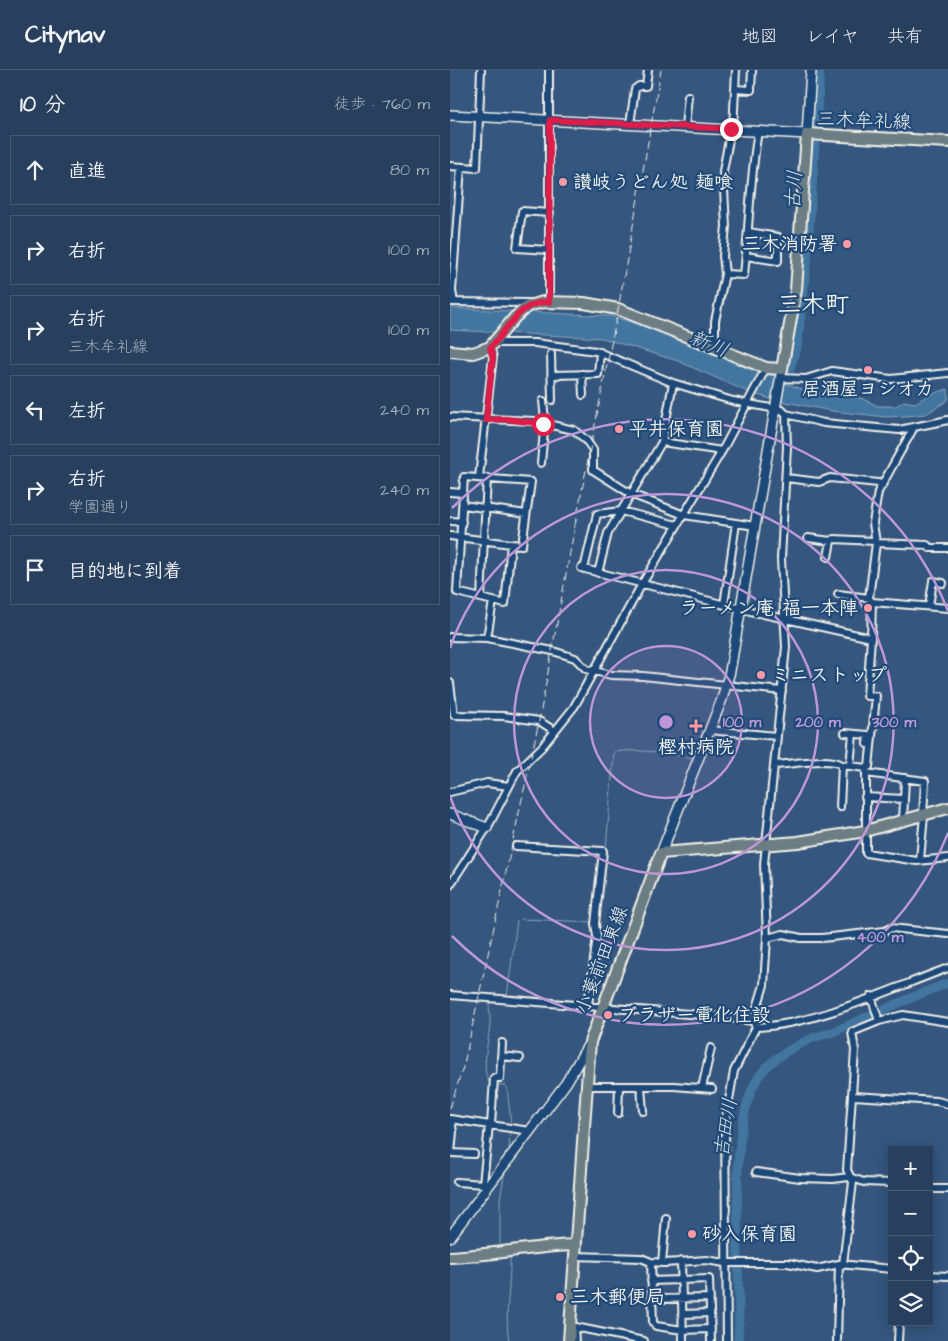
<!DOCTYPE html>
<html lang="ja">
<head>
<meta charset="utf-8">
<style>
	body { margin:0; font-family:"Architects Daughter","Klee One",sans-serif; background:#344b67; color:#f1f3f6 }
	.controls { position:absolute; right:15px; bottom:15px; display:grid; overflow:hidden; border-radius:0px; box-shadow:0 2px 12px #0003 }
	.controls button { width:45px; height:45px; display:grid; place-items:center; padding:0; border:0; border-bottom:1px solid #445973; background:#28405e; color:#f1f3f6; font:25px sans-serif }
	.stop { position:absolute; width:15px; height:15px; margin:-11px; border:4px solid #e11d48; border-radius:50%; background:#fff }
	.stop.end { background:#e11d48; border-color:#fff; box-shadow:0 1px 5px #0008 }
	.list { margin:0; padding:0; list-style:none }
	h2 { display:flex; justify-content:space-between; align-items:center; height:65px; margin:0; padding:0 20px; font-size:21px }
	h2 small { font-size:16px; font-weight:400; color:#a5afbc }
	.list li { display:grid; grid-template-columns:32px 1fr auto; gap:15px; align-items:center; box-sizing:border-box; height:70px; margin:0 10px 10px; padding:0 10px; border:1px solid #445973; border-radius:0px }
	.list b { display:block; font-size:19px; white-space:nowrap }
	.list p { margin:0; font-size:16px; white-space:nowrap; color:#a5afbc }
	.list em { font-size:16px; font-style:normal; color:#a5afbc }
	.icon { flex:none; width:28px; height:28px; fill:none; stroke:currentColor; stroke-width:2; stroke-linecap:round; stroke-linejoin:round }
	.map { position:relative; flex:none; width:498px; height:1271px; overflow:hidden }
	header { display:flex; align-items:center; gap:30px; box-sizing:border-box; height:70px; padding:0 25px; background:#28405e; border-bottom:1px solid #445973 }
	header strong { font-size:24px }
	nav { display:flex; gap:28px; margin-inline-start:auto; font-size:18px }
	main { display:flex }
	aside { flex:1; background:#28405e }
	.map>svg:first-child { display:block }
	.water { fill:#4376a0; stroke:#8aa7bd }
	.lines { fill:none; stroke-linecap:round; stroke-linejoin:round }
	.stream { stroke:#8aa7bd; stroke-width:1 }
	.river { stroke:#4376a0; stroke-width:9 }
	.street-casing { stroke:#f4f1e8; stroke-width:10 }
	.secondary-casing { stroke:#f4f1e8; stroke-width:12 }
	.primary-casing { stroke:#f4f1e8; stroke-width:14 }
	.street { stroke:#1f4a7a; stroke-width:6 }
	.secondary { stroke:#1f4a7a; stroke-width:9 }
	.primary { stroke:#6c7e84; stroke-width:10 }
	.rail { stroke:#f4f1e8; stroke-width:1; stroke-dasharray:8 4; stroke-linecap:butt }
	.route { stroke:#e11d48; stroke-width:6 }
	.ring { fill:none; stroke:#be98d6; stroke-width:2.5 }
	.poi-dot { fill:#ff9aa2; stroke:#1f4a7a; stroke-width:2 }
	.labels { text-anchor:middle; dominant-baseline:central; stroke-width:4.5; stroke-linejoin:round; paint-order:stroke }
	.street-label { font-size:19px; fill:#f4f1e8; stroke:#1f4a7a }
	.poi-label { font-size:19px; font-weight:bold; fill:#f4f1e8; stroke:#1f4a7a; text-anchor:start }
	.water-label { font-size:20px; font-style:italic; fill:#d9dfdd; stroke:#1f4a7a }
	.district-label { font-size:24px; font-weight:bold; fill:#f4f1e8; stroke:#1f4a7a }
	.centre { fill:#be98d6; stroke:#1f4a7a; stroke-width:2.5 }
	.ring-label { font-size:15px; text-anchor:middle; font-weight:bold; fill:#be98d6; stroke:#1f4a7a; stroke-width:4.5; stroke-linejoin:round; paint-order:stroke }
</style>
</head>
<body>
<header>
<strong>Citynav</strong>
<nav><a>地図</a><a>レイヤ</a><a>共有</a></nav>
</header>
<main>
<aside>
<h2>10 分<small>徒歩 · 760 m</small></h2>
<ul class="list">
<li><svg class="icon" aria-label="ahead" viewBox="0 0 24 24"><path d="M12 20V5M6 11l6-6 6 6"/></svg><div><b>直進</b></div><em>80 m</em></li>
<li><svg class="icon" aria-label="right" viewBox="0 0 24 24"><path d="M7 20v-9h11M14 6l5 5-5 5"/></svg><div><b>右折</b></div><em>100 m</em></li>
<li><svg class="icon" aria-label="right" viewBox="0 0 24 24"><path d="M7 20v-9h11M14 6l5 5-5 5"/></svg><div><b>右折</b><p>三木牟礼線</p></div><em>100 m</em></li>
<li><svg class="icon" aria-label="left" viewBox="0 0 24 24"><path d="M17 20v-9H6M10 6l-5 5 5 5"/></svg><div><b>左折</b></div><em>240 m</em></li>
<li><svg class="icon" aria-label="right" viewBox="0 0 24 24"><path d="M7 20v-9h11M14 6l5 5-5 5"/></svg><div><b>右折</b><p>学園通り</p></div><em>240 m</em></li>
<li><svg class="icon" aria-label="arrive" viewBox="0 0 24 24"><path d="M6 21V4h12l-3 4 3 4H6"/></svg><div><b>目的地に到着</b></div></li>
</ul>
</aside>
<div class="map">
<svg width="498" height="1271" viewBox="0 0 498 1271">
	<rect width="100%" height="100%" fill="#35567e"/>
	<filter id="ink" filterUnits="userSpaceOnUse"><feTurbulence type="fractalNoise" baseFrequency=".02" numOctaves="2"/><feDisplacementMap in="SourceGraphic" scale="10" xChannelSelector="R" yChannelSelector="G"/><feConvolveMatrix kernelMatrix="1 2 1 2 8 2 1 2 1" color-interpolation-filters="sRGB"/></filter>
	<g filter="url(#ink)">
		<path class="water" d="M0,238L161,246L203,259L309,303L313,301L325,306L327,311L365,323L411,328L428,336H446L454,331L465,333L481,324L498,319V330L476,344L456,346L436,347L382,341L320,329L293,320L228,291L152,268L0,260Z"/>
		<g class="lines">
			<path class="stream" d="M319,779L318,799L321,856
				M156,780L164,682C190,678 217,684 243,688
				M71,849L143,852
				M57,927L67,851
				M41,1014C28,1002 41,965 40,949C40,944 39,939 39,933L47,931
				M48,1015H55L57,1017L61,1054
				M59,1081L60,1061
				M50,1175V1130L55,1100
				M59,1271C54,1244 61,1216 60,1188"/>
			<path class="river" d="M339,301L347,278L357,191L370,0
				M288,1271C294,1205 271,1047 314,1000C324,988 344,977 358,970C365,966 375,965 383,962C421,945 459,928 498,913"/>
			<defs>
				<path id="street" d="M99,0V232
					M285,19L301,20L302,0
					M180,54L185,19L189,16H196L198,0
					M235,57L238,26
					M283,59L286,0
					M0,96L27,98L31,0
					M99,180L67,178L72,141L100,143
					M296,186L328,191V167L299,162
					M275,204L294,205C299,157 300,109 308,61
					M0,232L80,233
					M4,232L2,221L11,97
					M44,273H85L146,281L223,313L283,331L332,340L336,344L337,377L331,489L336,577L314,794L317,868L314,915L303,951
					M265,276V251L275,204L273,186L276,156L273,101L281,59
					M101,284L102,330
					M132,304L133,325
					M102,305L148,304L150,282
					M330,308L356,309L382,301L441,309L498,303
					M336,344L374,353L449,360L498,350
					M0,347L84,351L124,360L136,370L143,380V400L181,424L234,445L305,456
					M212,372L272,381
					M91,393L95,350L93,331
					M14,407L81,412L72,475L61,474L55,534L7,522Z
					M29,407L43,287L40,277
					M336,408L369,412L380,408L428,413L432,416
					M0,422L13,423
					M13,435L76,444
					M2,451L12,452
					M0,466L61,474
					M358,468L381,471L384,469L425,471
					M426,473L477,475L480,478H498
					M378,487L381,471
					M131,498L291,539L421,568L422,532L498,538
					M134,499L147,444L171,441L227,455
					M148,503L158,463L212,372L223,313
					M388,524L419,528
					M31,528L37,408
					M422,532L419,528L426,473L423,453L428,422L463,359
					M274,535L286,453
					M479,536L483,511L493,513
					M0,567L37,568L103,581L125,588L136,599L161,605L193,606L332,621
					M37,568L43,531
					M421,568L417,626H426L419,697L416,698V783L467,791L498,788
					M0,613L4,645L54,646L89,651L105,661
					M259,660L327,666
					M395,663L418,665L417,674
					M324,695C340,695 379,686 392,695
					M400,696L403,664
					M416,703L475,711L473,745
					M0,722L37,713L59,716
					M415,727L454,729
					M390,737L392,695L416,698
					M453,751L455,708
					M66,776L153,781L145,854L147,866L138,935
					M470,790L474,745
					M0,815L40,753L67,701L92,677L124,637L192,514L272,381L316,298
					M317,868L333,864L351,868H372L435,861L441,858L498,864
					M0,925L264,946L303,951L306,957C365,955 441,919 498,898
					M421,926L429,951
					M51,986L70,988
					M138,1016H224L262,1019
					M191,1018L193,1041
					M252,1018L261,978
					M403,1026L487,1031L498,1034
					M168,1043L169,1017
					M0,1049L80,1061
					M1,1050L3,1062L1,1083L24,1084
					M41,1055L44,1008H50L52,973
					M306,1102L350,1108L383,1109L399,1107L414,1112L442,1113
					M7,1112L33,1114L39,1055
					M479,1116L482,1119H498
					M125,1186L191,1188L201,1192L215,1193L256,1190L275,1193H338L367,1199L389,1194L442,1199
					M231,1191L233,1271
					M201,1192L203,1253L206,1256L233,1260L261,1259
					M212,1193L216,1148
					M393,1194L403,1112L397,1100L405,980L402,962L429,951L453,945L498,952
					M479,1205L498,1206
					M201,1211L259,1209L261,1271
					M202,1229L260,1228
					M233,1244L260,1243
					M120,1256L194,1271
					M124,1257L125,1271
					M277,1271L275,1053L284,1001L306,957
					M387,1271L389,1194
					M448,1271L449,1252"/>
				<path id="secondary" d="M0,45L357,64L361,0
					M0,744L37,758
					M211,783L272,629L280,601L332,299
					M0,1167L116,1013L140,972"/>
				<path id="primary" d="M0,281L23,283L40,277L65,247L78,236L93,232L134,233L168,239L316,298L332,299L346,220L357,64L498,72
					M0,1187C42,1185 83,1176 126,1175
					M119,1271L140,972L211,783L348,772L415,761L498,738"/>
			</defs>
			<use href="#street" class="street-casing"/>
			<use href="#secondary" class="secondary-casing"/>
			<use href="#primary" class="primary-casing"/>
			<use href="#street" class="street"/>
			<use href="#secondary" class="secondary"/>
			<use href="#primary" class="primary"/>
			<path class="rail" d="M125,455L167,245L211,0
				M0,1038L14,994L89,651L126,450"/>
		</g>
	</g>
	<g class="lines" filter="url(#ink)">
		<path class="route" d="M93,354L56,349L36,350L43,287L40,278C59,258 68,232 99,232L100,50L281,59"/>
	</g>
	<circle cx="216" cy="652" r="76" fill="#be98d6" fill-opacity=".12"/>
	<g class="ring">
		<circle cx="216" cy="652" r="76"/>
		<circle cx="216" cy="652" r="152"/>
		<path d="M0 578A228 228 0 1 1 0 726"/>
		<path d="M498 763A303 303 0 0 1 2 866M2 438A303 303 0 0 1 498 541"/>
	</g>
	<g class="poi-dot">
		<circle cx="113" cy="112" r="5"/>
		<circle cx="397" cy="174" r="5"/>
		<circle cx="418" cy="300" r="5"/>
		<circle cx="169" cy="359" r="5"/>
		<circle cx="418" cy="538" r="5"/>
		<circle cx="311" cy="605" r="5"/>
		<path d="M243.5 648.5h5v5h5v5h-5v5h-5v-5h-5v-5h5z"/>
		<circle cx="158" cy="945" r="5"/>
		<circle cx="242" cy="1164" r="5"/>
		<circle cx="110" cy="1227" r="5"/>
	</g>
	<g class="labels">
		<g class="street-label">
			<text transform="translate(414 51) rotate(2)">三木牟礼線</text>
			<text transform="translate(152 890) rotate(-69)">小蓑前田東線</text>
		</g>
		<g class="poi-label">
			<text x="123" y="112">讃岐うどん処 麺喰</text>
			<text x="387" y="174" text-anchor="end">三木消防署</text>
			<text x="418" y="319" text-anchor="middle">居酒屋ヨシオカ</text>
			<text x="179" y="359">平井保育園</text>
			<text x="408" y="538" text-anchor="end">ラーメン庵 福一本陣</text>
			<text x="321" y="605">ミニストップ</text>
			<text x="246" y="677" text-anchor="middle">樫村病院</text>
			<text x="168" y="945">ブラザー電化住設</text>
			<text x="252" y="1164">砂入保育園</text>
			<text x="120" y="1227">三木郵便局</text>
		</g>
		<g class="water-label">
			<text transform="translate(344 120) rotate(-86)">古川</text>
			<text transform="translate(259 274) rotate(23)">新川</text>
			<text transform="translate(276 1058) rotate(-81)">吉田川</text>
		</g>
		<g class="district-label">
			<text x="363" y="235">三木町</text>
		</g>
	</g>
	<circle cx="216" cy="652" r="8" class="centre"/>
	<g class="ring-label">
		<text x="292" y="657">100 m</text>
		<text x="368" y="657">200 m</text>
		<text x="444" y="657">300 m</text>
		<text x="430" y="872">400 m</text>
	</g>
</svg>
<div class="controls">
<button>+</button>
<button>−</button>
<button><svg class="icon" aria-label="locate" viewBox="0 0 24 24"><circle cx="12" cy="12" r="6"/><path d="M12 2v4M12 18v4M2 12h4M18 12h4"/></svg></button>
<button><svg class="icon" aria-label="layers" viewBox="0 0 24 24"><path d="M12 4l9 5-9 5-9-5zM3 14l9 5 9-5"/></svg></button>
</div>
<div class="stop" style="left:93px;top:354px"></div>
<div class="stop end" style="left:281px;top:59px"></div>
</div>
</main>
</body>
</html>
